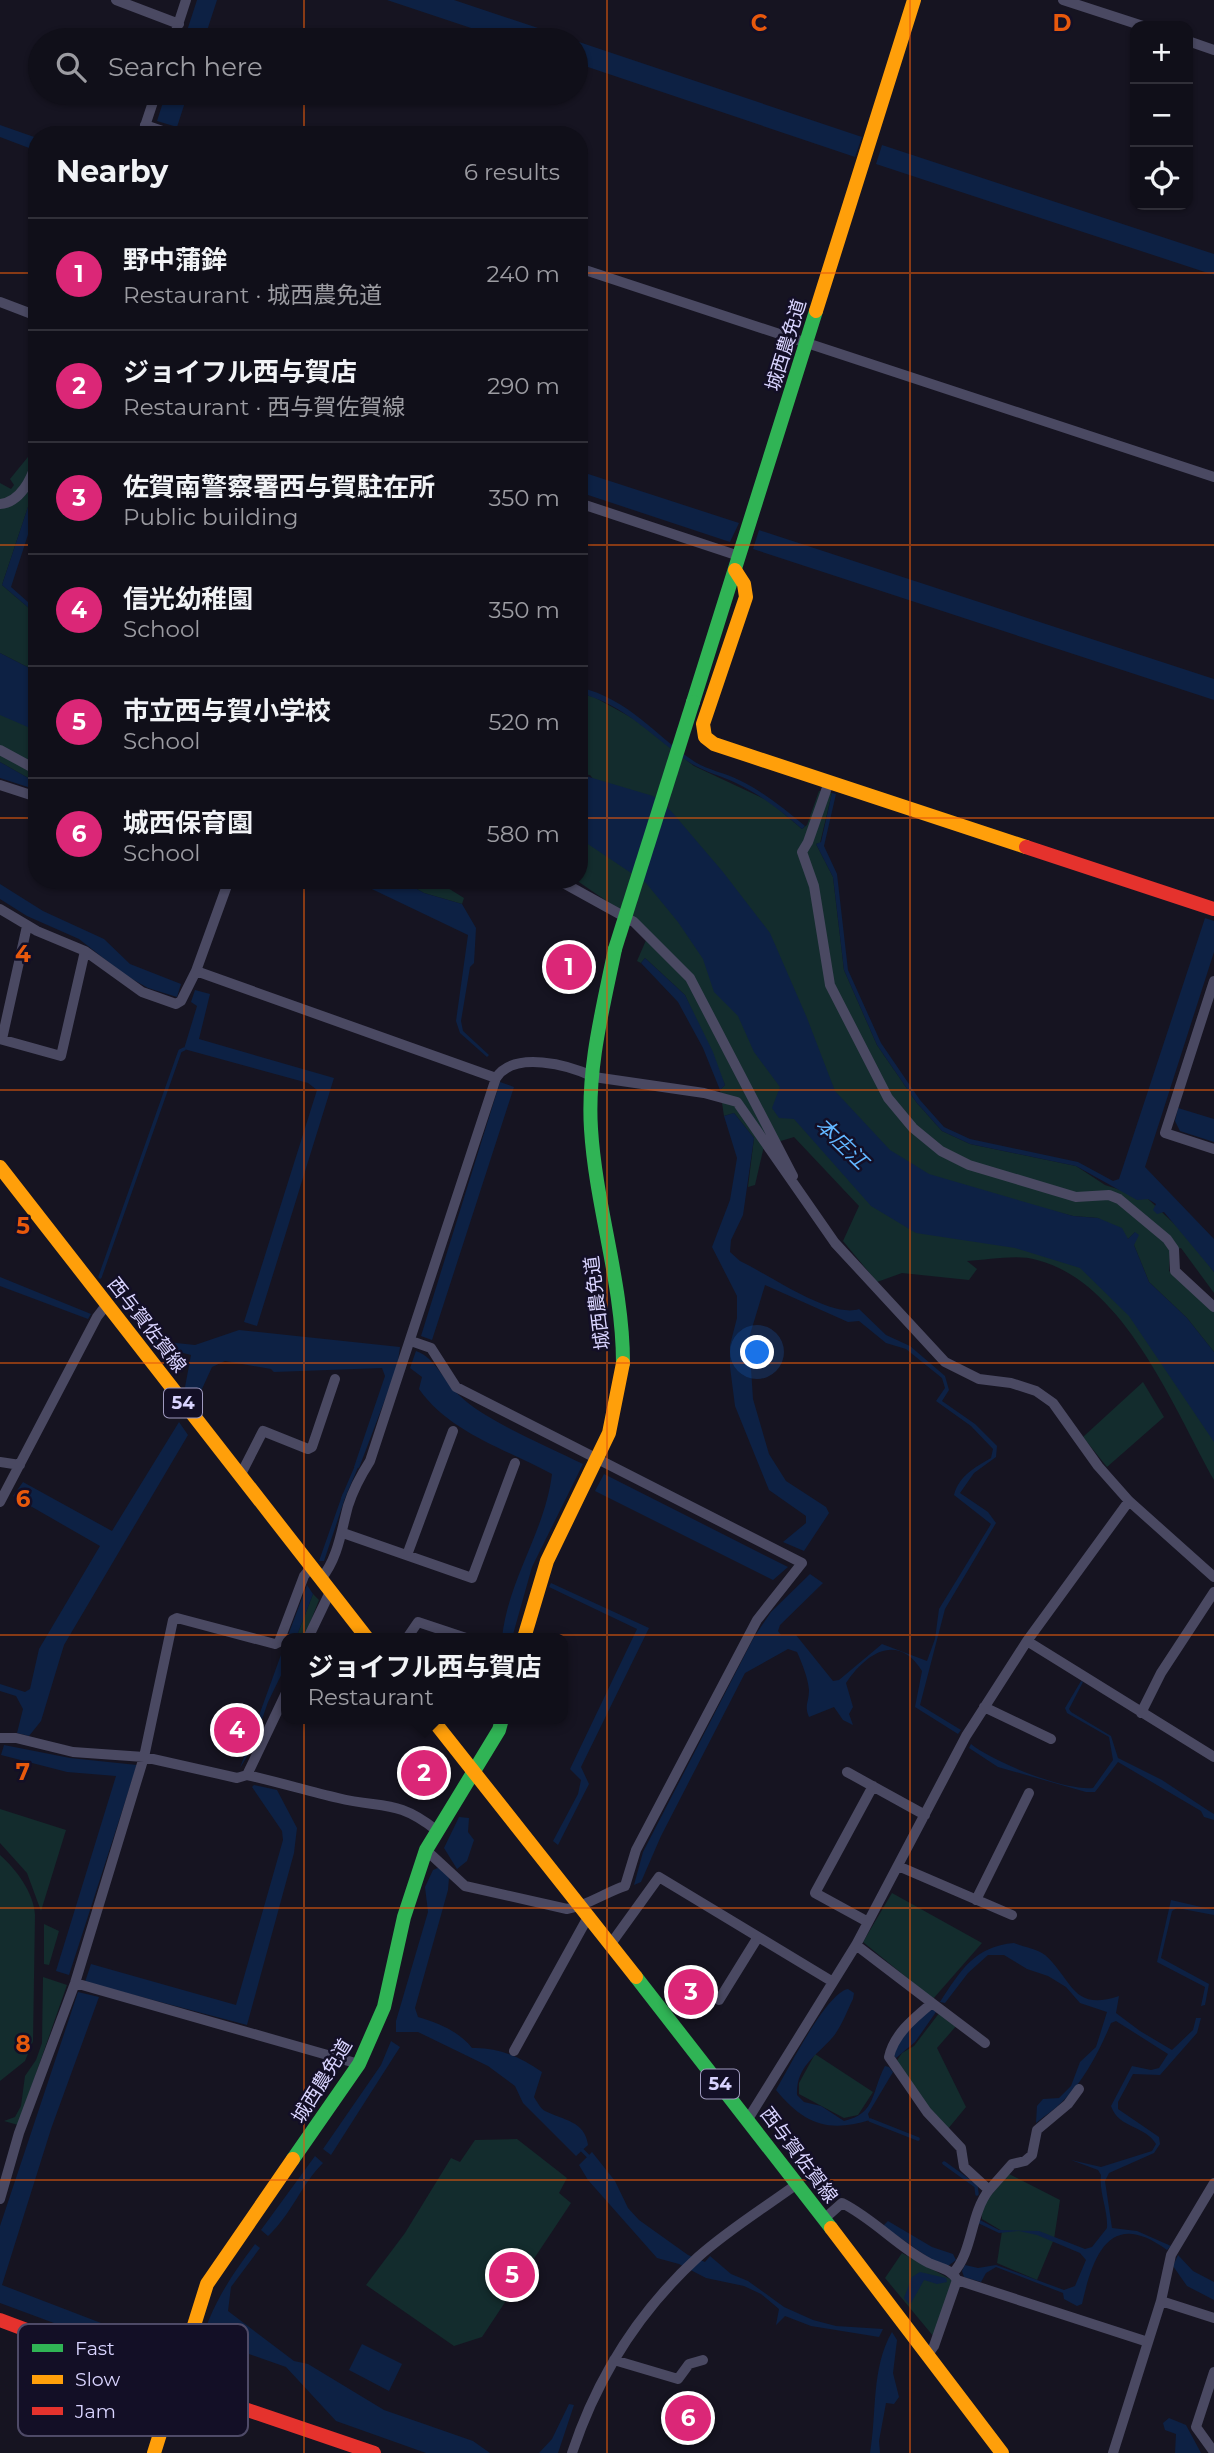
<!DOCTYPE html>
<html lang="en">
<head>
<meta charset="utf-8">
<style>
	body { margin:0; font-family:Montserrat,"Noto Sans JP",sans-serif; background:#191822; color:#f1f3f6 }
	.controls { position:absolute; right:21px; top:21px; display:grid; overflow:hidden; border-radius:14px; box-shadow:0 2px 5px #0004 }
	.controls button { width:63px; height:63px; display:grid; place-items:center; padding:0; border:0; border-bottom:2px solid #302f38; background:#100f19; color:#f1f3f6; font:35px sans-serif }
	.you { position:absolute; left:758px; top:1353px; width:24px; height:24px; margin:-18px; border:5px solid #fff; border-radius:50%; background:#1a73e8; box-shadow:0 0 0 10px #1a73e833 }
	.badge { display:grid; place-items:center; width:46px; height:46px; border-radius:50%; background:#db2777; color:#fff; font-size:23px; font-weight:700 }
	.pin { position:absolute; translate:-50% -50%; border:4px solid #fff; box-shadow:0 2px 7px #0006 }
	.popup { position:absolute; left:281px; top:1633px; width:287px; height:91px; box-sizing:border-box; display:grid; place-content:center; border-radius:14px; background:#100f19; filter:drop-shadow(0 2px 5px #0005); font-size:23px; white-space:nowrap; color:#9c9ca2 }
	.popup b { font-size:26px; color:#f1f3f6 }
	.popup::after { content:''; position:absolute; left:50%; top:100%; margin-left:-14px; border:14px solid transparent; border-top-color:#100f19 }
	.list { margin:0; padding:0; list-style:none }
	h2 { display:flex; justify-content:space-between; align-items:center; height:91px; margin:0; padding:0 28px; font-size:30px }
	h2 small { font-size:23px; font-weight:400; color:#9c9ca2 }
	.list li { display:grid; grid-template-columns:46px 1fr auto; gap:21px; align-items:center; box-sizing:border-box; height:112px; padding:0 28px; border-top:2px solid #302f38 }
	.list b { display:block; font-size:26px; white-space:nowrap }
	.list p { margin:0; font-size:23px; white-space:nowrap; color:#9c9ca2 }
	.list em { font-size:23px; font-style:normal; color:#9c9ca2 }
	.icon { flex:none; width:38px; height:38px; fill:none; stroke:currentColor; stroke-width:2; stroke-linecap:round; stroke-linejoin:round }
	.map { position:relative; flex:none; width:1214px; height:2453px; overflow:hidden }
	.search { position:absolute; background:#100f19; box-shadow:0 2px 5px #0004; left:28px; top:28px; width:560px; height:77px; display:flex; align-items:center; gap:18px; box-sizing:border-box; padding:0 24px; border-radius:38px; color:#9c9ca2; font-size:26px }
	.panel { position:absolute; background:#100f19; box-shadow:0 2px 5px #0004; left:28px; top:126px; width:560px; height:763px; border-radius:28px }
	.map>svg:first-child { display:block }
	.green { fill:#132c2d }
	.water { fill:#0d2144 }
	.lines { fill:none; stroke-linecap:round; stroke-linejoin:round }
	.stream { stroke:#0d2144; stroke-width:3.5 }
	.street { stroke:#4a4962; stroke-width:10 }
	.fast { stroke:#30b455; stroke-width:14 }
	.slow { stroke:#ff9f0a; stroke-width:14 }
	.jam { stroke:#e5322d; stroke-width:14 }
	.fast-bridge { stroke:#30b455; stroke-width:14 }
	.grid { fill:none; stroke:#e8590c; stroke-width:2; stroke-opacity:0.55 }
	.labels { text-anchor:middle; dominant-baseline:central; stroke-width:5; stroke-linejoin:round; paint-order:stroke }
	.shield { fill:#130f26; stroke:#9e99be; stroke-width:2 }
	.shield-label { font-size:18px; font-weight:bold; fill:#d9d4ff }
	.street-label { font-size:19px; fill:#d9d4ff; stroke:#130f26 }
	.water-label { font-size:21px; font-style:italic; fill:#62b6ff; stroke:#130f26 }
	.key { fill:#130f26; stroke:#4e4a67; stroke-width:2 }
	.key-label { font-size:19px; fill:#d9d4ff }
	.grid-label { font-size:23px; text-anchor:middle; font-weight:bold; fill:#e8590c; stroke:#130f26; stroke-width:5; stroke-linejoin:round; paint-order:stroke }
</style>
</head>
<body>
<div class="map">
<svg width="1214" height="2453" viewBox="0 0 1214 2453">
	<rect width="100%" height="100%" fill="#161421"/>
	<path class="green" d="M32,452L37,453V480L2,585L37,615V672L0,653V483L11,489L14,485L10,479Z
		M579,693L594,697L634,719L694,766L769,801L802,829L807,825L819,791L832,793L820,843L816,844L833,877L844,970L877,1045L917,1103L942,1131L970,1144L1076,1166L1105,1185L1148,1199L1188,1237L1214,1272V1293L1181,1248L1170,1251L1169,1271L1214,1310V1352L1187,1318L1149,1282L1134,1245L1135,1232L1128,1239L1098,1218L1073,1216L894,1170L590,775L579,774Z
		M0,695L37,711V783L0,762Z
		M579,814L620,827L749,1013L800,1113L1059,1246L1129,1302L1214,1425V1480C1173,1407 1124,1282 1037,1260C1017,1254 989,1260 967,1261L977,1269L969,1280L902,1273L877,1282L843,1241L859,1206L794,1137L764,1146L755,1185L748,1187L754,1138L734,1113L724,1116L720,1090L725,1085L685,995L645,958L641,963L637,961L650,931L576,880H579Z
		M401,880H435L464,898L462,904L424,893Z
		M1143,1382L1164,1417L1107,1467L1083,1437Z
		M313,1594L319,1600L304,1638H296Z
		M0,1809L66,1830L41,1911L27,1873L0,1843Z
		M0,1855C16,1869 34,1893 35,1915L33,2041L25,2061L0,2081Z
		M892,1893L982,1943L933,1999L863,1942Z
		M44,1924L59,1931L49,1965L44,1964Z
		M43,1977L67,1985L18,2125L4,2121L15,2117L21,2106L25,2076L36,2060L42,2043Z
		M940,2012L957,2025L937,2048L966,2107L947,2130L926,2108L896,2062L902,2053L914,2046Z
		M815,2054L873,2092L858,2115L844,2118L799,2094V2083Z
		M517,2139L567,2178L559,2193L571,2203L482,2337L454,2346L366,2285L405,2233L451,2158L460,2162L475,2140Z
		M1009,2174L1060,2200L1054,2239L1037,2280L997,2263L1002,2231L982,2219L981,2207Z
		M902,2253L952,2280L934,2337L885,2278Z"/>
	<path class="water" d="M197,0H217L204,40H184Z
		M387,0H454L574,40H507Z
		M576,41L862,137L855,157L576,63Z
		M166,93H188L177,127L157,121Z
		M0,125L37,138V151L0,137Z
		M882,145L1214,254V275L876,164Z
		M579,471L739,523L730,542L579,492Z
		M37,480V507L11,587L37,610V615L2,585Z
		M759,530L1214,679V700L753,549Z
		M0,653L37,672V731L0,715Z
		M579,687C631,700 654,735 695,762C708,770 725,773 739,780C764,792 784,809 805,826L802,829C781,811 761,795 736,783C722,776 705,772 692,764C654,739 625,704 579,693Z
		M0,762L37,783V790L0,778Z
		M579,774L653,796L671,811L723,872L770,933L807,1018L835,1091L890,1150L929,1174L1073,1216L1098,1218L1122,1228L1128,1239L1135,1232L1139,1235L1134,1245L1149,1282L1187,1318L1214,1352V1442L1129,1316L1080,1268L1015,1248L916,1233L871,1206L794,1119L779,1118L772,1108L780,1087L754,1052L738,1016L714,992L703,959L678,922L646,883L579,838Z
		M832,793L836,794L824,846L837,874L848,970L881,1043L920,1100L944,1127L970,1139L1078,1162L1113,1181L1119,1179L1205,918L1214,921V952L1145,1167L1214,1239V1272L1164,1212L1157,1214L1153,1210L1156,1204L1148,1199L1137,1200L1076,1166L970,1144L942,1131L917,1103L877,1045L844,970L833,877L816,844L821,842Z
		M353,880H401L424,893L462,904L476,928L474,963L470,967L461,1021L463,1031L489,1055L487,1057L460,1033L456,1021L468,935Z
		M0,884L43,911L104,939L130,964L181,984L177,997L148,988L125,975L79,939L27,916L0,899Z
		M645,958L685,995L713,1052L725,1085L720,1090L703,1048L678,1002L641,963Z
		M195,990L210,994L199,1039L334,1078L257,1326L244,1322L317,1090L308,1083L184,1049L197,1006L191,1002Z
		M500,1082L514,1087L432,1340L421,1336Z
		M1178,1108L1214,1119V1142L1180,1131L1175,1121Z
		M734,1113L754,1138L743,1215L731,1240L730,1252L740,1261C768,1274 831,1319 859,1309L886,1335L910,1346L945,1376L949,1390L942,1401L975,1424L997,1446L996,1457L974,1473L960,1493L988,1512L996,1523L945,1609L920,1705L961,1730L958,1734L915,1707L922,1671C898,1632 866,1653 846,1683L853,1707L849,1714L853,1725L843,1720L834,1707L809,1717C804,1706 809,1702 809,1690C808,1678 802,1663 797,1652L788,1649L745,1673L661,1836L641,1882L634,1885L643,1852L754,1637L771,1612L810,1574L823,1583L780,1625L778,1631L781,1635H796L833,1681L839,1680L882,1644L927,1661L935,1639L939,1609L991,1524L954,1495C959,1476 975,1467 991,1458L993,1449L971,1426L936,1401L945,1388L942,1378L906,1349L886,1343L859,1321L848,1322L765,1285L749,1338L753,1399L769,1454L786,1481L826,1507L829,1513L804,1551L783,1542L806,1523V1516L769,1490L735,1406L730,1367V1345L737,1318V1296L712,1247L730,1200L737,1158L724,1116Z
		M0,1277L91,1314L88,1319L0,1286Z
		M239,1330L400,1347L397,1368L359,1468L354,1467L385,1376L382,1368L274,1372L271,1369L225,1361L212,1367L196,1402L185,1387L191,1355L152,1345L148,1340L195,1345Z
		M416,1351C436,1358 444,1382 460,1396C487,1422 548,1446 583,1464L532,1567L512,1638H502C508,1579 545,1532 552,1474C506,1449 450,1433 419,1389L422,1377L410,1368Z
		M179,1422L188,1435L64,1645L41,1721L29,1736L17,1733L23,1709L16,1696L0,1691V1684L25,1692L30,1689L39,1649L100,1546L13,1496L23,1482L112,1531Z
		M604,1474L780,1563L788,1567L773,1580L595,1491Z
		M343,1493L346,1495L324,1561H319Z
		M551,1583L649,1628L581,1767L589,1784L558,1845L553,1841L578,1794L581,1780L570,1769L637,1629L549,1587Z
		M307,1585L313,1594L296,1638H287Z
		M286,1641V1665L268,1702L252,1748L240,1768Z
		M1081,1681L1083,1682L1069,1709L1071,1712L1111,1736L1118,1758L1162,1780L1209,1811L1214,1814V1820L1204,1817L1201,1811L1118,1762L1095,1792H1086L998,1767L969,1748L971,1744C993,1762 1065,1791 1093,1788L1113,1760L1109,1737L1067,1713L1065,1708Z
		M4,1745L70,1758L137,1765L69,1975L56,1971L116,1776L67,1772L1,1755Z
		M254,1785L277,1790L297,1828L294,1853L247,2025L85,1982L91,1964L236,2005L283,1840L282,1831L252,1787Z
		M459,1817L469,1818L468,1832L474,1840L467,1861L457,1869L444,1848Z
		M440,1867L449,1878L448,1890L415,2008L418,2017C438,2023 459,2031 472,2048C498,2047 520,2057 542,2072L534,2097C537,2102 541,2109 545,2111C563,2120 585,2121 588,2145L576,2156L523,2103L515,2086L488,2066L418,2032H396V2021L428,1912L425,1887L433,1870Z
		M1171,1900L1214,1910V1915L1177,1908L1172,1911L1161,1958L1209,1984L1205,2005L1201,2006L1205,1987L1157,1962Z
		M1014,1943C1023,1947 1037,1949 1045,1955C1073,1980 1072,2012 1119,1996L1116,2013L1140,2031L1172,2050L1193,2030L1196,2018H1201L1197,2033L1160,2075L1133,2074L1118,2102V2109L1159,2137L1160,2144L1154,2153L1109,2173L1105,2181L1112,2228L1137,2231L1171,2246L1167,2250C1110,2208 1093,2255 1082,2304L1077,2306L1064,2299L1063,2293L996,2267L986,2273L981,2282L964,2277L962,2271L965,2265L978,2268L996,2265L1064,2290L1075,2286L1086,2260L1080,2253L1037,2235L1019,2231L999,2233L978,2223L980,2211V2220L999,2230L1039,2231L1085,2249L1092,2247L1107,2228C1108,2209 1099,2194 1101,2175L1098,2170L1071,2160L1101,2167L1152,2151L1156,2144C1145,2125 1119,2129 1111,2106L1132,2066L1151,2070L1159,2068L1168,2054L1116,2021L1111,2023C1100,2050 1084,2081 1062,2102C1054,2110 1044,2116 1036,2123L1037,2106L1043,2099L1059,2098L1071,2086L1080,2062L1096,2047L1107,2012L1080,2003L1066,1987L1048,1976L1027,1969L1004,1955H988L968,1973L945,2003L940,2002C960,1971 975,1946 1014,1943Z
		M848,1989L854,1993L853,1999C847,2011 841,2028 832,2038C815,2057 796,2067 797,2095L804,2102L821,2106L844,2121C877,2113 871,2092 885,2066L889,2067L893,2072L868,2114L870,2120C828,2133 804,2124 776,2090C788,2070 826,1993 848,1989Z
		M78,1992L99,1997L51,2129L2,2285L174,2351L171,2357L151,2359L0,2303V2226Z
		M933,2009L936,2012L915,2042L896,2058L892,2053C903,2034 914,2020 933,2009Z
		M391,2041L400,2047L331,2155L323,2149L381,2065Z
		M592,2152L615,2181L628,2208L639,2220L688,2255L705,2262L710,2256L731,2274L748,2281L784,2307L813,2320L836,2326L883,2329L879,2337L811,2326L785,2316L776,2325L779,2309L761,2294L744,2286L706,2278L679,2264L657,2258L588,2180L579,2165Z
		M315,2156L323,2163C301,2185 291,2215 268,2236L261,2230Z
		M888,2221L932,2247L953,2254L956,2260L948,2266L932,2260L883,2226Z
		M255,2244L260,2248L231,2287L228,2311L294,2361L308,2364L384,2410L473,2441L490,2453H426L336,2421L286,2367L221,2344L215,2345L204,2374L195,2361C210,2309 223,2287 255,2244Z
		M1178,2255L1193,2271L1214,2282V2300L1187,2286L1173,2266Z
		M920,2272L946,2278L947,2282L937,2284L924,2280L910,2305L904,2298L912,2277Z
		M892,2332L897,2340L893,2373L899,2397L894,2404L886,2403L879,2441L880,2453H870C877,2413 871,2368 892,2332Z
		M362,2344L402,2364L389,2391L349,2370Z
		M569,2404L574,2405L558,2453H539L552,2439Z
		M1169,2418L1186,2425L1201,2453H1175L1176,2434L1165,2430L1163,2423Z"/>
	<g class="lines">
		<path class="stream" d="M100,1277L180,1051L184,1049
			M343,1498L358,1463
			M870,2120L918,2139
			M582,2150L588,2156
			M944,2163L976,2186L977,2194"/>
		<path class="street" d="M116,0L179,24
			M1063,0L1143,26
			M173,40L186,0
			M1188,41L1214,50
			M145,125L174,135
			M142,135L156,93
			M579,268L1214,477
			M0,302L37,316
			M579,503L739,556
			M0,504C21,502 31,479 37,461
			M0,750L37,770
			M829,782L808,842L802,852L814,886L830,985L888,1098L913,1128L941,1151L969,1165L1076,1197L1109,1195L1119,1199L1167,1239L1174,1249L1175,1271L1214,1307
			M0,785L37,797
			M558,880L634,922L690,978L793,1176
			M0,909L37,931L85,951L142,992L176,1004L181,1001L196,971L496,1078
			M196,971L229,880
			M1214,981L1165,1133L1214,1149
			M0,1039L61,1056L85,951
			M2,1039L27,926
			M411,1341L431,1348L456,1387L802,1563L757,1620L636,1850L625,1886C606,1892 587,1906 567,1909L465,1886L426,1850
			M0,1462L20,1465
			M240,1476L263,1431L308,1449L312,1447L335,1379
			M0,1502L97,1317L107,1304
			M343,1533L472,1578L515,1463
			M407,1555L453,1431
			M321,1579C338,1558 341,1532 348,1506C353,1490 361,1475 370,1461L496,1078C514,1050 569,1065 594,1077L704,1093L737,1102L835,1243L945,1362L979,1379L1011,1383L1036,1391L1053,1403L1098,1466L1129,1501L1214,1577
			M308,1638L330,1592
			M407,1638L418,1622L466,1638
			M1027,1641L1214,1757
			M984,1707L1051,1739
			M1141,1713L1161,1673L1214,1592
			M0,1738H16L73,1752L144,1757L237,1778L247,1775C278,1782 308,1791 338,1798C383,1809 397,1799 436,1830
			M847,1772L925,1815
			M247,1775L286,1693
			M898,1866L1012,1915
			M976,1900L1029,1793
			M868,1922L815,1893L873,1786
			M610,1945L659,1877L833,1982
			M856,1945L932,2003C914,2018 894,2034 889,2057L927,2112L961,2148L964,2167L989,2190C970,2214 973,2252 953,2273
			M75,1983L359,2064
			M719,2000L758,1937
			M932,2003L985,2043
			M514,2051L588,1917
			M748,2119L856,1945L966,1736L1027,1641L1129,1501
			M989,2190L1012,2164L1025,2161L1032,2155L1037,2130L1068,2104L1079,2089
			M0,2199L19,2133L75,1983L144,1757L173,1620L177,1618L275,1644L279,1642L304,1576L311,1567
			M824,2219L842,2203C874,2219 898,2247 929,2263C940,2268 951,2269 957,2280L1148,2342
			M1161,2301L1214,2318
			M927,2356L934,2346L957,2280
			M614,2360L678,2379L689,2364L703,2360
			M1214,2372L1196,2427L1214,2452
			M572,2453C597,2378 639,2311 698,2257C728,2230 764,2208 797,2184
			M1113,2453L1161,2301L1171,2255L1214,2183"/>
		<path class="fast" d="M693,702L816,311
			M615,949C603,1008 587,1068 591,1129C596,1208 623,1284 623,1363
			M636,1977L831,2228
			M293,2159L359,2064L384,2007L404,1917L426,1850L499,1730L502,1719"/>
		<path class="slow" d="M816,311L914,0
			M735,570L744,584L746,597L703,724L705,737L714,744L1026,847
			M0,1167L367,1638
			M524,1638L547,1561L609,1433L623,1363
			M432,1719L636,1977
			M831,2228L1002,2453
			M154,2453L207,2284L293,2159"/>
		<path class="jam" d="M1026,847L1214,909
			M0,2320L174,2385L374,2453"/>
		<path class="fast-bridge" d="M615,949L693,702"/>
	</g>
	<path class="grid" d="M304,0V40M607,0V2453M910,0V2453M304,93V135M0,273H37M579,273H1214M0,545H37M579,545H1214M0,818H37M579,818H1214M304,880V2453M0,1090H1214M0,1363H1214M0,1635H1214M0,1908H1214M0,2180H1214"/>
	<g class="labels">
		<g class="shield">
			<rect x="164" y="1388.5" width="38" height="29" rx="5"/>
			<rect x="701" y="2069.5" width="38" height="29" rx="5"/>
		</g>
		<g class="shield-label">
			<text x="183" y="1403">54</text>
			<text x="720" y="2084">54</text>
		</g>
		<g class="street-label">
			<text transform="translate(786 345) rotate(-73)">城西農免道</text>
			<text transform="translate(597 1303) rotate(-97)">城西農免道</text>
			<text transform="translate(147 1325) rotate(52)">西与賀佐賀線</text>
			<text transform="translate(322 2081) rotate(-58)">城西農免道</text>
			<text transform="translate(799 2155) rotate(53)">西与賀佐賀線</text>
		</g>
		<g class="water-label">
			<text transform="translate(842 1143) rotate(44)">本庄江</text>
		</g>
	</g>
	<rect x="18" y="2324" width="230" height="112" rx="10" class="key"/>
	<rect x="32" y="2344" width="31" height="8" fill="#30b455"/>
	<rect x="32" y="2375" width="31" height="9" fill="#ff9f0a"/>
	<rect x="32" y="2407" width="31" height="8" fill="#e5322d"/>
	<g class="key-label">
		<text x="75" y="2355">Fast</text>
		<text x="75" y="2386">Slow</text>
		<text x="75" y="2418">Jam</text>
	</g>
	<g class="grid-label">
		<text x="759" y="31">C</text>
		<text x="1062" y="31">D</text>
		<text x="23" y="962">4</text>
		<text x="23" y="1234">5</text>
		<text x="23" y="1507">6</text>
		<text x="23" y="1780">7</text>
		<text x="23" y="2052">8</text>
	</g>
</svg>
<div class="controls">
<button>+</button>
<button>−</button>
<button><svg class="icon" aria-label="locate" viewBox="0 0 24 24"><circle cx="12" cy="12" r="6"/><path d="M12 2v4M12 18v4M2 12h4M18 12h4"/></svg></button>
</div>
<div class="you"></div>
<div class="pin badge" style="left:569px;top:967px">1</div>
<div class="pin badge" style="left:424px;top:1773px">2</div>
<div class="popup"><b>ジョイフル西与賀店</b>Restaurant</div>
<div class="pin badge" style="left:691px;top:1992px">3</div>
<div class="pin badge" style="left:237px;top:1730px">4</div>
<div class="pin badge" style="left:512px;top:2275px">5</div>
<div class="pin badge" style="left:688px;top:2418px">6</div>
<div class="search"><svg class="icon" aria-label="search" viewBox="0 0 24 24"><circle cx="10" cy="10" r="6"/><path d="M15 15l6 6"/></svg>Search here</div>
<section class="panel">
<h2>Nearby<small>6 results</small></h2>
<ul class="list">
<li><span class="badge">1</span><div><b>野中蒲鉾</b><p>Restaurant · 城西農免道</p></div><em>240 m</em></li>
<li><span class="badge">2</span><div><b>ジョイフル西与賀店</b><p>Restaurant · 西与賀佐賀線</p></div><em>290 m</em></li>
<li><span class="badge">3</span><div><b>佐賀南警察署西与賀駐在所</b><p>Public building</p></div><em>350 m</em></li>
<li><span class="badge">4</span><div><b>信光幼稚園</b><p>School</p></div><em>350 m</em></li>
<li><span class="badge">5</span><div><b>市立西与賀小学校</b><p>School</p></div><em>520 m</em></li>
<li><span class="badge">6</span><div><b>城西保育園</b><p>School</p></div><em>580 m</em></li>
</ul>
</section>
</div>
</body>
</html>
